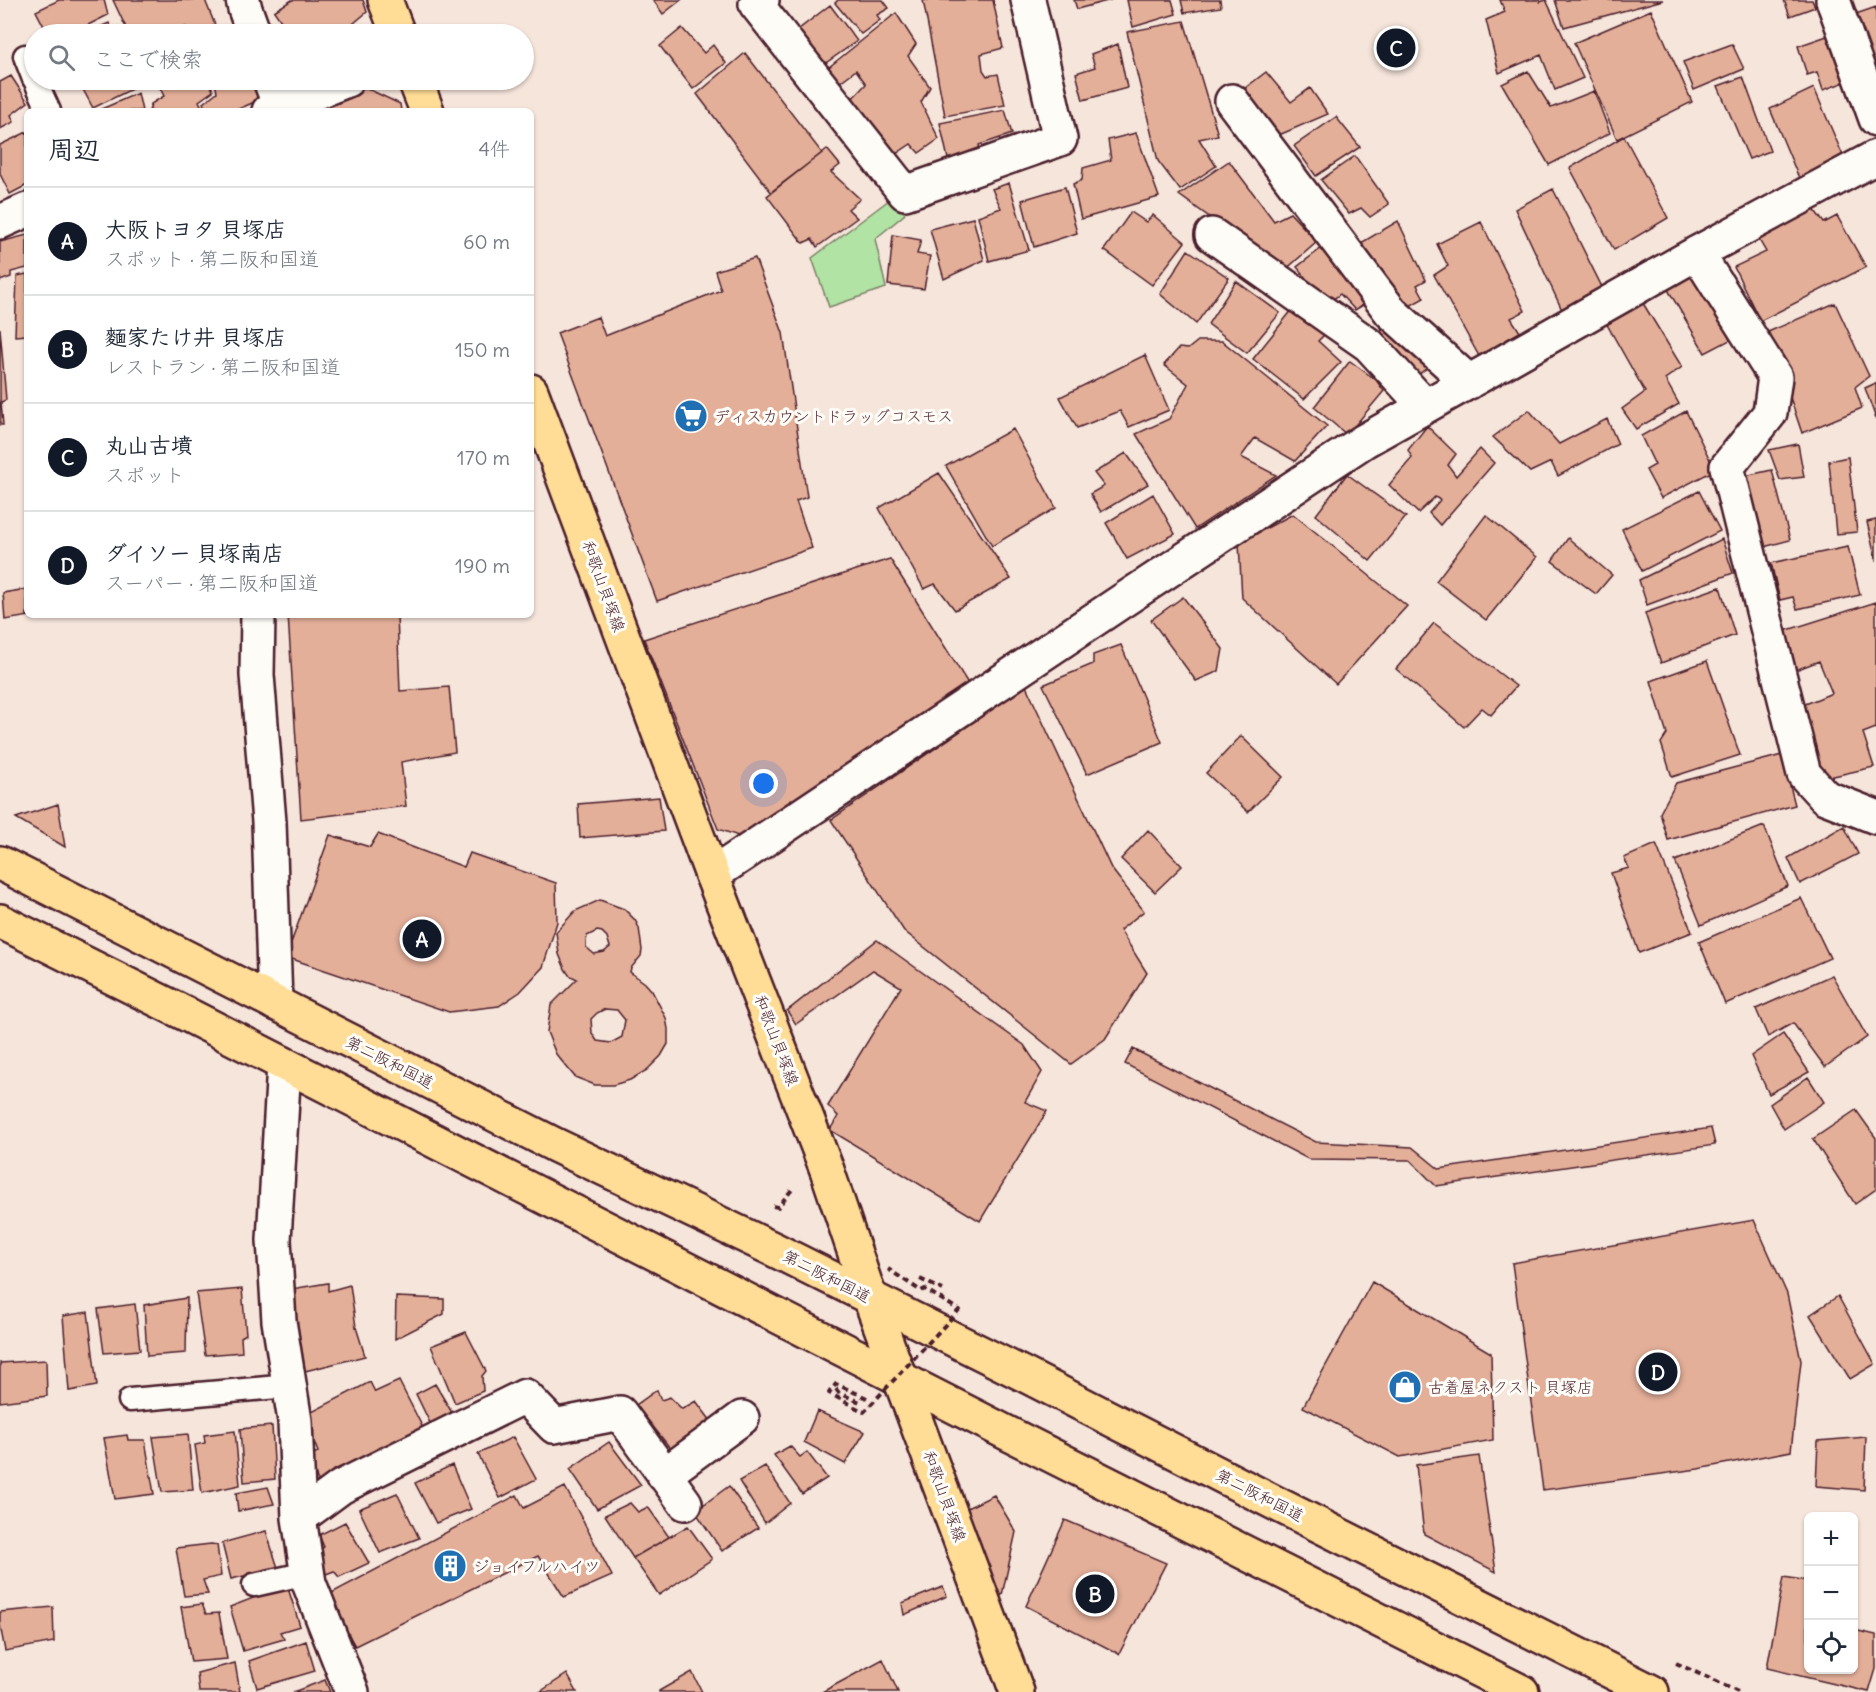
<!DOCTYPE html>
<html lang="ja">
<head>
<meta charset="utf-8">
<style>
	body { margin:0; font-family:Delius,"Klee One",sans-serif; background:#f2f2f3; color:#1f2937 }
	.controls { position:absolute; right:18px; bottom:18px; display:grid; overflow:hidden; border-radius:9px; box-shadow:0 2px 4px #0004 }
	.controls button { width:54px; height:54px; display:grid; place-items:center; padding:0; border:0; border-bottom:2px solid #e0e1e3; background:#fff; color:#1f2937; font:30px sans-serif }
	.you { position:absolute; left:764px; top:784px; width:21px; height:21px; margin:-15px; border:4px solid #fff; border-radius:50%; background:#1a73e8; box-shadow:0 0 0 9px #1a73e833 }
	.badge { display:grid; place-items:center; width:39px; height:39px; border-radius:50%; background:#111827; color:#fff; font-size:20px; font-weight:700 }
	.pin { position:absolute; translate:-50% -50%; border:3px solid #fff; box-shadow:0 2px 6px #0006 }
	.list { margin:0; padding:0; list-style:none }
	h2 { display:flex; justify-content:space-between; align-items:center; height:78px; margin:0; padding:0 24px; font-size:26px }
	h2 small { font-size:20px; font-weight:400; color:#747a83 }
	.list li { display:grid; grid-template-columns:39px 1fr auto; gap:18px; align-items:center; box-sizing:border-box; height:108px; padding:0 24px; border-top:2px solid #e0e1e3 }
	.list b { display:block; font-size:22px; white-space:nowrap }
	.list p { margin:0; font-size:20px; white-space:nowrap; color:#747a83 }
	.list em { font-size:20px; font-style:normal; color:#747a83 }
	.icon { flex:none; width:33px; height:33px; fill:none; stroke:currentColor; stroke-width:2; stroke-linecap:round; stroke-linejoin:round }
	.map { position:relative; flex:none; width:1876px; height:1692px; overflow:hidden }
	.search { position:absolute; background:#fff; box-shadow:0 2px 4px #0004; left:24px; top:24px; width:510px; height:66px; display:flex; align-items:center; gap:15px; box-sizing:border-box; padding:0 21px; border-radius:33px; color:#747a83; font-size:22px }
	.panel { position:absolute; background:#fff; box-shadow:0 2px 4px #0004; left:24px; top:108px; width:510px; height:510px; border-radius:9px }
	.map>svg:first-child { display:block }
	.park { fill:#b0e3a4; stroke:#7d8168; stroke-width:1.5 }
	.building { fill:#e4af99; stroke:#4a1f2b; stroke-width:1.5; fill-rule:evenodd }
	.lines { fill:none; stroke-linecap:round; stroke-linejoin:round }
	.service-casing { stroke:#4a1f2b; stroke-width:27 }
	.minor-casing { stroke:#4a1f2b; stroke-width:38 }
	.primary-casing { stroke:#4a1f2b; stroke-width:38 }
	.trunk-casing { stroke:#4a1f2b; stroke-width:38 }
	.path { stroke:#4a1f2b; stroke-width:4; stroke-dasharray:6 4.5; stroke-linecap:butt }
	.service { stroke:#fdfcf7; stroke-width:22 }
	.minor { stroke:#fdfcf7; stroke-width:33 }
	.primary { stroke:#ffdd96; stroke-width:33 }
	.trunk { stroke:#ffdd96; stroke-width:33 }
	.path-bridge { stroke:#4a1f2b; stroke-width:4; stroke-dasharray:6 4.5; stroke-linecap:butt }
	.labels { text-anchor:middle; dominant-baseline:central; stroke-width:6; stroke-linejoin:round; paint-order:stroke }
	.poi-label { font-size:16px; fill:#4a1f2b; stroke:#fdfcf7; text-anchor:start }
	.street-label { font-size:16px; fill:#4a1f2b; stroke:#fdfcf7 }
</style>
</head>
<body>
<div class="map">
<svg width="1876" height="1692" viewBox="0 0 1876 1692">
	<rect width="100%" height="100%" fill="#f6e5db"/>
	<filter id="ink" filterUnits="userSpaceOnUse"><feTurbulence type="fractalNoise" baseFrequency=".0167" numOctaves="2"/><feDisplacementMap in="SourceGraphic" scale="12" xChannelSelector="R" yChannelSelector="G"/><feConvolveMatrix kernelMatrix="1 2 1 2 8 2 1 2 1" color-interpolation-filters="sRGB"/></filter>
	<g filter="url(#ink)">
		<path class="park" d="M893,197L905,214L875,239L886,288L829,307L812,258Z"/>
		<path class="building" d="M59,0H104L108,15L70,34H48L36,11Z
			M113,0H205L215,25L199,34H190L186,27L164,34H129Z
			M292,0H363L367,12L341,34H334L332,32L328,34H290L274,11Z
			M653,0H681L663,14Z
			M838,0H883L889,8L877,15L880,20L861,34L835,3Z
			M923,0H993L1003,48L981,54L983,70L987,76L998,74L1005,105L945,116Z
			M1074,0H1111L1077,9Z
			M1127,0H1172L1176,14L1133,27Z
			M1181,0H1220L1221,7L1184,13Z
			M1500,0H1539L1540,2L1546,0L1583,78L1555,90L1541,55L1499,73L1486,20L1505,12Z
			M1555,0H1663L1564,27Z
			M1784,0H1812L1815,7L1790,16Z
			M830,5L857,41L820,67L794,33Z
			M1876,7V82L1853,15Z
			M1651,10L1692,102L1617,139L1574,43Z
			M896,13L916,44L908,56L930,87L921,102L939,139L919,153L911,144L893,156L850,101L866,84L856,70L836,85L824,71Z
			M1184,21L1218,135L1199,139L1216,166L1180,190L1158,161L1127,32Z
			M109,23L114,34H84Z
			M682,28L704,53L713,45L726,63L693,89L660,46Z
			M1827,36L1845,82L1823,90L1817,72L1807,75L1798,46Z
			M1118,44L1127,88L1083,100L1076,73L1095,67L1091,54Z
			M1732,44L1744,69L1694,90L1683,62Z
			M745,53L822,153L771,192L697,94Z
			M1528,71L1551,108L1594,91L1610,133L1549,165L1502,84Z
			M1266,72L1291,102L1310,88L1328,114L1279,135L1244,89Z
			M11,76L28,102L11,115L14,122L0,129V82Z
			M1743,77L1770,151L1749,159L1718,86Z
			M78,80H137L140,85L93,108Z
			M156,80H209L213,91L199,101L204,111H149L151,104L164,96Z
			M221,80H252L259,100L234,111H207L203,103L217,92L215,83Z
			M366,88L400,104L401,111H312Z
			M1814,88L1844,158L1799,178L1770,109Z
			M138,93L142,111H97Z
			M1005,110L1012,134L979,145L980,152L948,159L940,123Z
			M1336,117L1360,147L1316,176L1294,146Z
			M27,132V185L10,194L0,174V145Z
			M1136,133L1159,197L1081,219L1073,184L1082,180L1083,168L1111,160L1108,140Z
			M1624,136L1668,218L1614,250L1570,168Z
			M827,149L840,165L831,172L860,199L848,209L857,218L817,247L812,239L803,243L767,196Z
			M1355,156L1389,204L1370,217L1361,208L1349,214L1321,180Z
			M1229,161L1274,221L1290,213L1317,242L1284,271L1179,195Z
			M1009,183L1029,250L989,261L978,216L1001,208L992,189Z
			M1065,187L1077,233L1034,247L1022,200Z
			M1553,189L1604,291L1563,312L1515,209Z
			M1813,208L1824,223L1837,216L1866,267L1760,321L1734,267L1766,252L1758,238Z
			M1131,212L1146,222L1153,215L1185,242L1152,285L1104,250Z
			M973,218L984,260L944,279L930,229Z
			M1398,221L1426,280L1417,285L1424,298L1401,311L1361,243Z
			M1481,222L1525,311L1511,318L1520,332L1479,356L1434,275L1448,266L1437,244Z
			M27,235V268L11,272V277L0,281V242Z
			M893,235L921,240L917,254L930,256L924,289L888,285Z
			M1327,244L1368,302L1355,310L1340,294L1332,300L1313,287L1297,267Z
			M1188,250L1229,278L1196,324L1160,294Z
			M755,258L783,333L807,497L796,501L812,548L657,601L557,333L598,317L605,336L721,290L715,271Z
			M27,274V335L15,336L17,276Z
			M1688,275L1702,278L1730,340L1705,353L1667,288Z
			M1236,281L1280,313L1247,353L1208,324Z
			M1641,300L1682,367L1665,379L1679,404L1636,429L1622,409L1645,392L1605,321Z
			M1835,303L1869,376L1855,387L1862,408L1802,433L1768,332Z
			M1292,310L1325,334L1318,341L1341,362L1304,399L1253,359Z
			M1386,326L1427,368L1419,374L1376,334Z
			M0,328L6,400L1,402L3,425H0Z
			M1198,341H1222L1327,426L1295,461L1255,438L1241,457L1276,475L1195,529L1136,434L1169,419L1188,384L1164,365L1179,348L1188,349Z
			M1145,355L1169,410L1129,427L1120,411L1077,428L1060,397Z
			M1350,361L1376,380L1384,391L1347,435L1314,407Z
			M1876,383V419L1865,388Z
			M1529,410L1559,444L1607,419L1618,444L1558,476L1551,462L1530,472L1493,437Z
			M1686,411L1715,470L1661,498L1646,470L1655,465L1641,436Z
			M1427,426L1456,454L1448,465L1456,476L1480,449L1494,463L1440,525L1429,513L1440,500L1435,497L1418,513L1389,485L1412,458L1408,450Z
			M1013,429L1056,508L992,546L946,466Z
			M1798,444L1804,477L1780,480L1769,450Z
			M1126,453L1148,484L1101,512L1090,494L1104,486L1094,473Z
			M1848,457L1857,532L1836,534L1829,461Z
			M1772,470L1790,540L1756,549L1740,477Z
			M939,473L1011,579L955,610L935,584L924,589L879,508Z
			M1347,474L1406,517L1370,561L1316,515Z
			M1699,491L1720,531L1642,571L1622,529Z
			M1153,494L1175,534L1127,559L1106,523Z
			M1293,514L1407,606L1336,684L1242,598L1239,543Z
			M1486,515L1537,557L1486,620L1436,581Z
			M1876,520V561L1867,522Z
			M1568,538L1612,575L1596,594L1552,561Z
			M1722,539L1733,573L1647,605L1639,580Z
			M1848,547L1860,595L1797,609L1793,597L1780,600L1771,563Z
			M890,559L969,685L741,837L718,829L644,639Z
			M1720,587L1735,635L1661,663L1645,613Z
			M27,589V615H36L5,620L3,593Z
			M1183,597L1223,649L1219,671L1196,681L1151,620Z
			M1876,602V728L1863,733L1874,767L1820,779L1803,705L1832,693L1819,661L1788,673L1778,633Z
			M288,615H397L400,691L449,687L455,752L401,762L406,806L301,819Z
			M1434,623L1516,686L1491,715L1482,708L1464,727L1396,669Z
			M1121,645L1162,742L1087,774L1043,685L1093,664V655Z
			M1707,661L1740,755L1672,777L1661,743L1667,734L1651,681Z
			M1026,686L1111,868L1144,911L1120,930L1147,973L1105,1039L1071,1064L904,931L831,820Z
			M1241,736L1283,777L1248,812L1206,773Z
			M1782,755L1795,805L1668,840L1660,813L1676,783Z
			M659,797L664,831L580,838L578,804Z
			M58,804L65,847L16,818Z
			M1764,826L1788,886L1701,925L1675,861Z
			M1844,826L1858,854L1800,884L1788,858Z
			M1148,830L1182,866L1155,892L1121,859Z
			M378,834L464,867L470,853L556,883L557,922L543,967L520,992L499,1006L449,1012L286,957L330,835L370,847Z
			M1656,844L1692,932L1639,953L1611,873L1629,868L1624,858Z
			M1801,898L1830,958L1725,1004L1699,942Z
			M600,900L624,909L635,920L639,928L642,950L641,956L631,968L630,972L645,983L652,991L666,1018L668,1029V1044L661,1056L647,1070L630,1080L613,1085H595L575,1077L556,1054L547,1032L551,1005L577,979L569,975L565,969L559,954L556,932L575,911ZM597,931L602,932L607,937L610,947L604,952L594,954L586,947V942L587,936ZM605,1009L617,1010L625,1020L622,1037L611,1043L597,1041L592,1033L591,1019L597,1013Z
			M877,940L1024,1045L1042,1072L1025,1102L1047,1111L980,1221L830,1130L838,1116L828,1106L901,987L873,970L796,1024L787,1011Z
			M1832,975L1867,1037L1825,1067L1793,1023L1768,1037L1756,1009Z
			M1783,1034L1809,1072L1769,1094L1751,1056Z
			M1133,1049L1316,1142L1412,1147L1439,1169L1711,1128L1715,1145L1436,1186L1410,1160L1308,1159L1125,1064Z
			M1808,1077L1824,1102L1784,1129L1770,1104Z
			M1856,1110L1876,1138V1189L1855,1204L1813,1139Z
			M1754,1220L1787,1294L1801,1361L1791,1451L1698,1469L1543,1490L1512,1263Z
			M1372,1282L1491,1353L1493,1440L1400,1457L1303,1407Z
			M328,1283V1291L350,1285L356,1327L365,1356L305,1371L291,1289Z
			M242,1289L246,1334L241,1337L242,1352L205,1355L196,1293Z
			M1838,1296L1875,1364L1850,1379L1810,1315Z
			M396,1297L444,1299V1314L395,1339Z
			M187,1298L186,1353L147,1356L144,1305Z
			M135,1304L140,1350L104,1353L98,1309Z
			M88,1312L97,1386L69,1391L63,1316Z
			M466,1332L486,1371L482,1376L483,1391L455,1403L431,1346Z
			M46,1360L47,1396L0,1402V1363Z
			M399,1381L426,1434L320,1485L307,1456L318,1452L304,1416L370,1382L375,1392Z
			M435,1384L454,1416L432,1427L416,1394Z
			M657,1390L661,1400L670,1397L682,1409L696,1401L711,1421L674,1453L636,1405Z
			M817,1411L865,1432L845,1464L804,1442Z
			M272,1426L275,1479L244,1482L240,1429Z
			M235,1431L240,1485L202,1493L195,1445L205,1443L204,1435Z
			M188,1434L193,1490L162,1492L153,1437Z
			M127,1435L128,1440H145L154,1494L115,1499L104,1438Z
			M513,1437L536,1479L500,1498L478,1454Z
			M1866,1437L1864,1490L1816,1486L1818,1441Z
			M609,1442L641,1485L597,1509L570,1469Z
			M790,1446L800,1457L807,1452L827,1478L802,1494L774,1455Z
			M1479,1456L1496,1572L1424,1534L1416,1465Z
			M452,1465L471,1509L436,1523L415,1483Z
			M765,1466L790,1503L765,1523L739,1481Z
			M729,1486L758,1528L722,1551L695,1511Z
			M268,1487L274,1504L238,1511L236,1493Z
			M565,1487L612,1576L564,1597L538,1556L355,1646L326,1596L517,1495L524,1508Z
			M397,1493L419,1538L380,1553L359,1509Z
			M994,1495L1016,1532L1002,1595L993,1600L961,1511Z
			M630,1503L638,1512L648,1507L669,1537L633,1558L605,1515Z
			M1065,1520L1166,1563L1119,1654L1026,1606Z
			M345,1522L369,1563L339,1577L334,1571L326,1574L316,1552L324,1547L319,1535Z
			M688,1526L712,1559L659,1595L633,1558Z
			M266,1531L278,1568L231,1579L222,1543Z
			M211,1544L217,1545L221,1576L203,1580L208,1594L184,1596L176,1548Z
			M1784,1577L1808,1581V1670H1854V1630L1876,1635V1669L1869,1692L1767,1668Z
			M287,1585L300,1626L280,1632L284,1639L243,1651L230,1607Z
			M943,1587L947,1596L904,1615L902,1603Z
			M202,1604L206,1614L219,1613L227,1659L191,1662L181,1607Z
			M53,1607L54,1642L5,1651L0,1625V1612Z
			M306,1641L315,1671L257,1688L249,1661Z
			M883,1659L898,1692H822Z
			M235,1663L240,1692H199L197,1673Z
			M692,1672L702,1692H659V1691Z
			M567,1674L577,1692H540Z
			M325,1680L330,1692H293Z"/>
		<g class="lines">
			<defs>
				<path id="service" d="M25,56L34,79
					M35,80L49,111
					M130,1400L289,1386
					M254,1585L307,1573"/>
				<path id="minor" d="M243,0L245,9L254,34
					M762,0L756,4L905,193L1060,139L1028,0
					M1833,0L1876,119
					M270,80L280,107
					M1232,101L1391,312L1469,382
					M269,111L347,80
					M0,222L27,210
					M1212,235L1369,345L1425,406
					M1697,253L1775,377L1770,413L1727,467L1804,774L1825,797L1876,817
					M258,615L257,675L269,822L275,1003
					M712,875L1119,603L1364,441L1697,253L1876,157
					M284,1064L274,1240L279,1321L295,1421L299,1518L309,1583L352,1692
					M664,1475L742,1418
					M299,1518L341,1487L525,1396L554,1426L620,1413L685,1503"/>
				<path id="primary" d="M385,0L398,34
					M415,80L427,111
					M531,391L712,875L827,1170L870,1298L1017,1692"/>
				<path id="trunk" d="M0,863L555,1145L775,1250L1027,1376L1275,1503L1652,1692
					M0,921L188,1015L1007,1433L1522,1692"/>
			</defs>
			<use href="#service" class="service-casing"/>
			<use href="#minor" class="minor-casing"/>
			<use href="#primary" class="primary-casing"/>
			<use href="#trunk" class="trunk-casing"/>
			<path class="path" d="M773,1206L778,1207L794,1187
				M920,1279L943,1290
				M836,1389L839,1393L860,1402
				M1676,1663L1738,1692"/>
			<use href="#service" class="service"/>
			<use href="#minor" class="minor"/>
			<use href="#primary" class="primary"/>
			<use href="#trunk" class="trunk"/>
			<path class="path-bridge" d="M867,1398L836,1384L829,1393L864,1412L959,1310L925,1289L921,1291L888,1269"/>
		</g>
	</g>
	<defs>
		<symbol id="supermarket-disc" viewBox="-11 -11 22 22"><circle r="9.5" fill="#1f6fb2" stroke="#fdfcf7"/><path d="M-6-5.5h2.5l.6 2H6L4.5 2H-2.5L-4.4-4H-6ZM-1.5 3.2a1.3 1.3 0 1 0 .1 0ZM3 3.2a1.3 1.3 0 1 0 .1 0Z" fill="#fff"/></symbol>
		<symbol id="shop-disc" viewBox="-11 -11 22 22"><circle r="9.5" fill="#1f6fb2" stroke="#fdfcf7"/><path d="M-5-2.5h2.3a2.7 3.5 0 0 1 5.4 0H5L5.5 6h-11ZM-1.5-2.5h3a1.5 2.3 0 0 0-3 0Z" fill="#fff"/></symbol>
		<symbol id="building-disc" viewBox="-11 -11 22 22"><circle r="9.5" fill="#1f6fb2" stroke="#fdfcf7"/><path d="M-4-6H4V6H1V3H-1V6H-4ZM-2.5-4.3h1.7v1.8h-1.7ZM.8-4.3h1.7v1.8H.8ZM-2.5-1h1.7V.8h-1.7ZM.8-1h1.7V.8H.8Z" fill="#fff"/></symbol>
	</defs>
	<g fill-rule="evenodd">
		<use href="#supermarket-disc" x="672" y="397" width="38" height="38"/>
		<use href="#shop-disc" x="1386" y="1368" width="38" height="38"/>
		<use href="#building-disc" x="431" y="1547" width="38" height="38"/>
	</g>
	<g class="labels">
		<g class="poi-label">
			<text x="714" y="416">ディスカウントドラッグコスモス</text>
			<text x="1428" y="1387">古着屋ネクスト 貝塚店</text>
			<text x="473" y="1566">ジョイフルハイツ</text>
		</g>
		<g class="street-label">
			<text transform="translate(604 586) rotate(70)">和歌山貝塚線</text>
			<text transform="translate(777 1040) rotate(69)">和歌山貝塚線</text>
			<text transform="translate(390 1062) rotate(27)">第二阪和国道</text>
			<text transform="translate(827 1276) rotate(27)">第二阪和国道</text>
			<text transform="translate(1260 1495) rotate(27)">第二阪和国道</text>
			<text transform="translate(945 1496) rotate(70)">和歌山貝塚線</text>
		</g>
	</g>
</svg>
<div class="controls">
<button>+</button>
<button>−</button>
<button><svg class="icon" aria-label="locate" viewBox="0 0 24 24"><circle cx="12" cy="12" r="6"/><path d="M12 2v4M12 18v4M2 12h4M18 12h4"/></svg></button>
</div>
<div class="you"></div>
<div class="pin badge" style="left:422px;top:939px">A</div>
<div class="pin badge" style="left:1095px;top:1594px">B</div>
<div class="pin badge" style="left:1396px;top:48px">C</div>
<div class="pin badge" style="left:1658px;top:1372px">D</div>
<div class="search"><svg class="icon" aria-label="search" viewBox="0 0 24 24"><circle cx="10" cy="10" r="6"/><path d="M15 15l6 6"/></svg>ここで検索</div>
<section class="panel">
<h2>周辺<small>4件</small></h2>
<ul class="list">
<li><span class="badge">A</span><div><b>大阪トヨタ 貝塚店</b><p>スポット · 第二阪和国道</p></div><em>60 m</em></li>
<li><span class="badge">B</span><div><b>麵家たけ井 貝塚店</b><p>レストラン · 第二阪和国道</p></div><em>150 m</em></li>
<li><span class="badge">C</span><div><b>丸山古墳</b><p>スポット</p></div><em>170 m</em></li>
<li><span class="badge">D</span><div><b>ダイソー 貝塚南店</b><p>スーパー · 第二阪和国道</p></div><em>190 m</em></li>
</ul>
</section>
</div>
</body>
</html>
